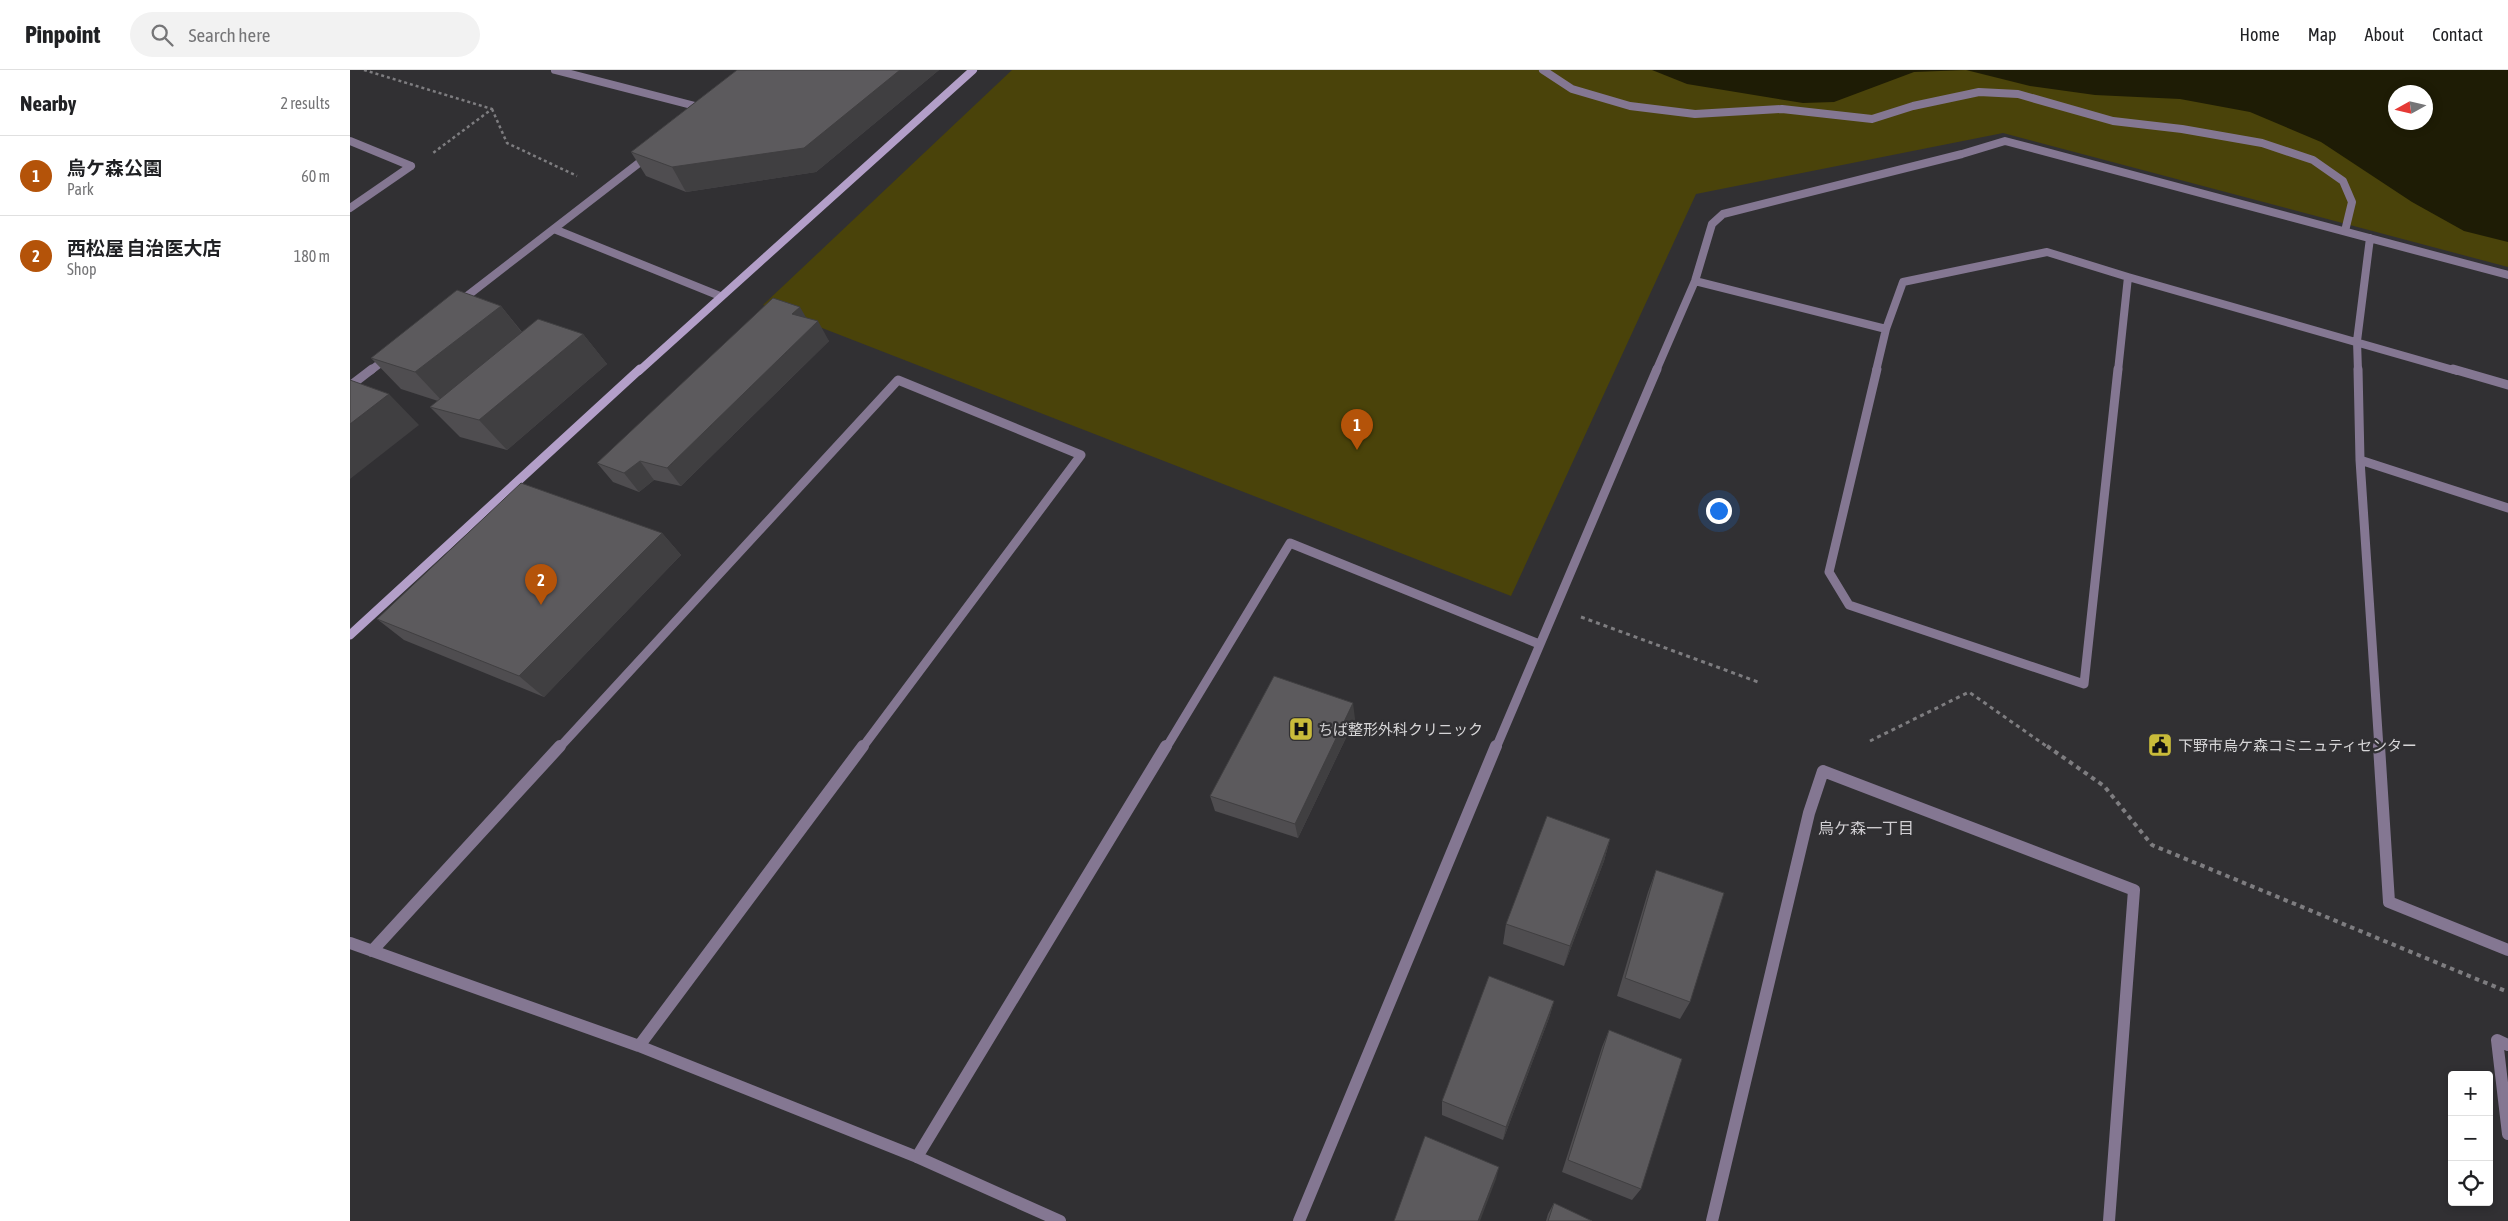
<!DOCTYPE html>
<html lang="en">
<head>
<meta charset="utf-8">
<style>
	body { margin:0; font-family:"Asap Condensed","Noto Sans JP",sans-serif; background:#f2f2f2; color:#202124 }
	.controls { position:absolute; right:15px; bottom:15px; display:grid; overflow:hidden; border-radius:5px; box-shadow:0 2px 8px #0003 }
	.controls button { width:45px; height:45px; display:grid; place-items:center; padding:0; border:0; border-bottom:1px solid #e0e0e0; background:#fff; color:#202124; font:25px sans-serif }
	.compass { position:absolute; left:2038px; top:15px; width:45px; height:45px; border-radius:50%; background:#fff; box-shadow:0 2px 8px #0003; rotate:262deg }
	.you { position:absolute; left:1368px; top:440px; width:18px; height:18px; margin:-12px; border:4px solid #fff; border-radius:50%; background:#1a73e8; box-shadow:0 0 0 8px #1a73e833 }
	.badge { display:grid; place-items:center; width:32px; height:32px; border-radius:50%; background:#b45309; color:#fff; font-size:16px; font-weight:700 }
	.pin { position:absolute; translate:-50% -41px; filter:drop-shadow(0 1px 2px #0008) }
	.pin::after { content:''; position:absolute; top:26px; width:18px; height:15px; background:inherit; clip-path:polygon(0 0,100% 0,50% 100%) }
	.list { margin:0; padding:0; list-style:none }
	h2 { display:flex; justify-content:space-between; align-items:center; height:65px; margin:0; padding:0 20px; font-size:21px }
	h2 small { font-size:16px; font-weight:400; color:#757577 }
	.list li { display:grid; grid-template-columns:32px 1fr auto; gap:15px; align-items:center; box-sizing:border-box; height:80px; padding:0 20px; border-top:1px solid #e0e0e0 }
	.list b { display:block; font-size:19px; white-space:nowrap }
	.list p { margin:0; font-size:16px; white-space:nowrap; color:#757577 }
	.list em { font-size:16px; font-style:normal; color:#757577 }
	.icon { flex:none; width:28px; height:28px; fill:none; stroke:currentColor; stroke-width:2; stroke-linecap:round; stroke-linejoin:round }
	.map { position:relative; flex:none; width:2158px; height:1151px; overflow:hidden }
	header { display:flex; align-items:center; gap:30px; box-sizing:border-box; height:70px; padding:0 25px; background:#fff; border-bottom:1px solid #e0e0e0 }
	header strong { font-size:24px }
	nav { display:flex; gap:28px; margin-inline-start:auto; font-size:18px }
	.search { width:350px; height:45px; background:#f2f2f2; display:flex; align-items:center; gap:12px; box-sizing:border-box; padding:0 18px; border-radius:28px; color:#757577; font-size:19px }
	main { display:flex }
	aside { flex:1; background:#fff }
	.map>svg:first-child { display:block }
	.green { fill:#4a430a; fill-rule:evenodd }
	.water { fill:#1e1c05; fill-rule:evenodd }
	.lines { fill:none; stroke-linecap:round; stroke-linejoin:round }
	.path-far2 { stroke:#7e7d80; stroke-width:2.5; stroke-dasharray:3 3; stroke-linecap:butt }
	.path-far1 { stroke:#7e7d80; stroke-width:3; stroke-dasharray:4 4; stroke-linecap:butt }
	.path { stroke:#7e7d80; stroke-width:4; stroke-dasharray:4.5 4.5; stroke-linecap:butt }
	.lane { stroke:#847792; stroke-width:8 }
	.street-far2 { stroke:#847792; stroke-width:8 }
	.street-far1 { stroke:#847792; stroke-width:9 }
	.street { stroke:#847792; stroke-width:12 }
	.secondary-far1 { stroke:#b39fc9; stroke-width:8 }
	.secondary { stroke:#b39fc9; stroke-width:9 }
	.wall { fill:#4f4d50 }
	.shaded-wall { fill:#403f41 }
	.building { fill:#5c5a5d; stroke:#403f41 }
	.labels { text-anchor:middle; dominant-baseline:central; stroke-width:4.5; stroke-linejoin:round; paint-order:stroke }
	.poi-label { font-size:15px; fill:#d6d5d7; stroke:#313033; text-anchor:start }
	.neighbourhood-label { font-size:16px; fill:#d1cfd3; stroke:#313033 }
</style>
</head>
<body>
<header>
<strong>Pinpoint</strong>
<div class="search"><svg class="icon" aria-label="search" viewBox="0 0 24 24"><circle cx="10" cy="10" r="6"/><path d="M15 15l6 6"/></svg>Search here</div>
<nav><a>Home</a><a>Map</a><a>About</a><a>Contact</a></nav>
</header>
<main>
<aside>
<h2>Nearby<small>2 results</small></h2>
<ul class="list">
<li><span class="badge">1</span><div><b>烏ケ森公園</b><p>Park</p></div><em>60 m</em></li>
<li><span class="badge">2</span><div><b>西松屋 自治医大店</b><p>Shop</p></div><em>180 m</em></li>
</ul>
</aside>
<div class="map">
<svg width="2158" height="1151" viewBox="0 0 2158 1151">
	<rect width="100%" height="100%" fill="#313033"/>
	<path class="green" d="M662,0H2158V197L1653,63L1346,124L1161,526L413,235ZM2046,22H2076V52H2046Z"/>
	<path class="water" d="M1302,0H2158V172L2114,161L2062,132L1971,72L1900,42L1830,29L1745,25L1680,16L1616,0L1564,2L1484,32L1453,33L1337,14ZM2046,22H2076V52H2046Z"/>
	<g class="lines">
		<path class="path-far2" d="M14,0L142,39L83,83
			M142,39L157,73L227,106"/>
		<path class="path-far1" d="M1231,547L1408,612
			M1520,671L1619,622L1699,678"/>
		<path class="path" d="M1697,676L1754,716L1802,775L2158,922"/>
		<path class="lane" d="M1193,0L1222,19L1280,36L1345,44L1432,39L1522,49L1563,36L1629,22L1668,24L1763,51L1832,59L1912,73L1963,90L1993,111L2002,132L1995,161"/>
		<path class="street-far2" d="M205,0L353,38
			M0,71L61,96
			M0,138L61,96
			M204,159L370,226
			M1778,207L2107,301
			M1345,211L1536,259
			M108,233L298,86
			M1536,259L1553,212L1697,182L1778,207L1768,301
			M20,301L37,288
			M1306,301L1345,211L1362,154L1373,144L1612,84L1655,71L2158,205
			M1526,301L1536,259
			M2008,301L2007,271L2020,168"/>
		<path class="street-far1" d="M1527,299L1479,502L1499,535L1734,614L1768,299
			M2008,299L2010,390L2029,678
			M2103,299L2158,315
			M0,316L22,299
			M2010,390L2158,438
			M209,678L548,310L731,385L512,678
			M816,678L940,473L1189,574
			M1146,678L1307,299"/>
		<path class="street" d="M2029,676L2039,832L2158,880
			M0,873L289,976L567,1087L710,1151
			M22,881L210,676
			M2158,975L2147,970L2158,1064
			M289,976L513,676
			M567,1087L816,676
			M949,1151L1146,676
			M1362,1151L1459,743L1473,701L1784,820L1759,1151"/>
		<path class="secondary-far1" d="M289,301L623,0"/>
		<path class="secondary" d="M0,565L290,299"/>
	</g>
	<path class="wall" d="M387,0H589L466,102L336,122L296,106L281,82Z
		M151,236L172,262L233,264L257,294L157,380L110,367L80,337L88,331L51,319L21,288Z
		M456,248L479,271L331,416L304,410L289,422L263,412L247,393Z
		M312,463L331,485L194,627L54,570L27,549Z
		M1005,649L948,768L865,741L860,726Z
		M1260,769L1254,791L1214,896L1153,874L1156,854Z
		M1306,800L1340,932L1330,949L1267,926L1298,822Z
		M1204,931L1199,948L1153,1070L1092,1045V1031Z
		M1259,960L1291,1119L1282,1130L1212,1102L1252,977Z
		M1204,1133L1242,1151H1196L1198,1144Z"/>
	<path class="shaded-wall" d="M550,0H589L466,102L336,122L322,97Z
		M151,236L176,268L94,333L65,302Z
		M450,237L461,256L442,244Z
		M468,251L479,271L331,416L317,398Z
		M233,264L257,294L157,380L129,350Z
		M39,324L69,355L0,409V354Z
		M290,391L304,410L289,422L274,403Z
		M312,463L331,485L194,627L169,606Z
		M1003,633L1005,649L948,768L945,754Z
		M1260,769L1254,791L1214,896L1220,876Z
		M1204,931L1199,948L1153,1070L1156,1057Z
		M1149,1097L1146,1109L1130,1151H1128Z"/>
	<path class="building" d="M387,0H550L454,78L322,97L281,82Z
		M107,220L151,236L65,302L21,288Z
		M423,228L450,237L442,244L468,251L317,398L290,391L274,403L247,393Z
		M188,249L233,264L129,350L80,337Z
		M0,310L39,324L0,354Z
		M171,413L312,463L169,606L27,549Z
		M924,606L1003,633L945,754L860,726Z
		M1197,746L1260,769L1220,876L1156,854Z
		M1306,800L1374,823L1340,932L1275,908Z
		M1139,906L1204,931L1156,1057L1092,1031Z
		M1259,960L1332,989L1291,1119L1218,1090Z
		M1075,1066L1149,1097L1128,1151H1044Z
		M1204,1133L1242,1151H1198Z"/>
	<defs>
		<symbol id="hospital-square" viewBox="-11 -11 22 22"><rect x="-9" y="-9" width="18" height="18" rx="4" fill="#c9bb3a" stroke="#313033"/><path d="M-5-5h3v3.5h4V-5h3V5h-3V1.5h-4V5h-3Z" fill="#111"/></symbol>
		<symbol id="civic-square" viewBox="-11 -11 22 22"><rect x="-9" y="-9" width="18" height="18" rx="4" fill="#c9bb3a" stroke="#313033"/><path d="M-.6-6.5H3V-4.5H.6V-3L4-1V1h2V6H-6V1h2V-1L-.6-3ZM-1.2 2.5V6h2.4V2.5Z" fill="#111"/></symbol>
	</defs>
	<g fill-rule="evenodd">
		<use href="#hospital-square" x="937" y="645" width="28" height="28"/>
		<use href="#civic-square" x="1796" y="661" width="28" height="28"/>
	</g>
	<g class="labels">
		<g class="poi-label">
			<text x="968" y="659">ちば整形外科クリニック</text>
			<text x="1828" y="675">下野市烏ケ森コミニュティセンター</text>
		</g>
		<g class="neighbourhood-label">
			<text x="1516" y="758">烏ケ森一丁目</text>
		</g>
	</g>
</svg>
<div class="controls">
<button>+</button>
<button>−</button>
<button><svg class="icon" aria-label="locate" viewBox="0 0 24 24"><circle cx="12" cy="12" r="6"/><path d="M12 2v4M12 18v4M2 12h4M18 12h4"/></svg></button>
</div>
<svg class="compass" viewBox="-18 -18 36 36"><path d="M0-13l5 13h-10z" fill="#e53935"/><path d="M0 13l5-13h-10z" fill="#757577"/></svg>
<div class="you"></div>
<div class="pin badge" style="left:1007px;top:380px">1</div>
<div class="pin badge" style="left:191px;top:535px">2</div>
</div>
</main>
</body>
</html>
